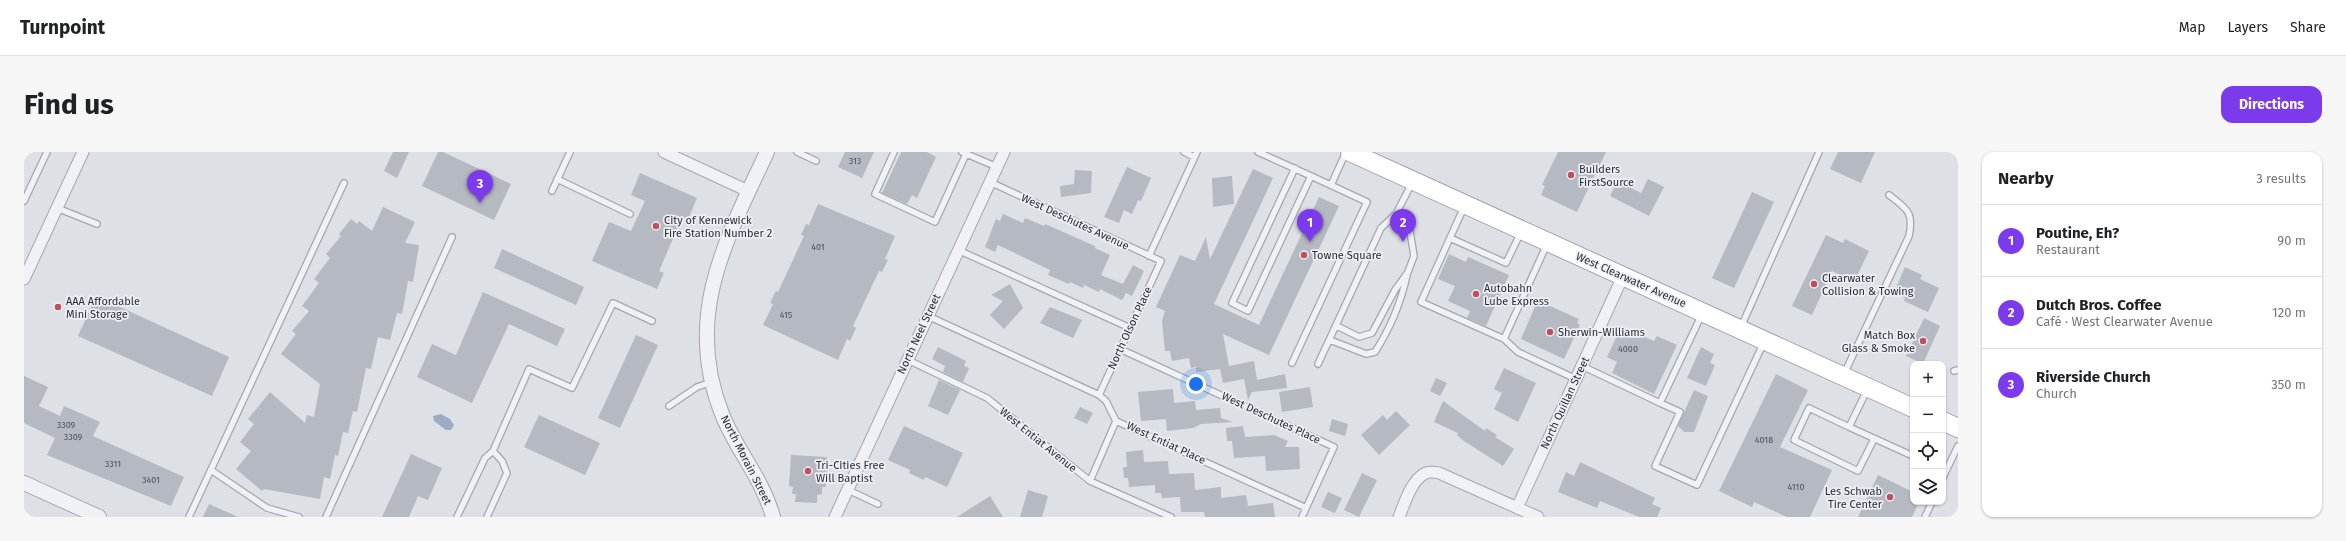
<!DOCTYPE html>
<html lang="en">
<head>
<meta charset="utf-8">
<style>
	body { margin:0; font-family:"Fira Sans",sans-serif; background:#f6f6f6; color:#202124 }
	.controls { position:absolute; right:12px; bottom:12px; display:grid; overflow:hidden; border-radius:8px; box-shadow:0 1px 3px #0004 }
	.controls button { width:36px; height:36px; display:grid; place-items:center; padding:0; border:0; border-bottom:1px solid #e0e0e0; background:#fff; color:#202124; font:20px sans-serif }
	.you { position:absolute; left:1172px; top:232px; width:14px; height:14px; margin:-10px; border:3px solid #fff; border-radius:50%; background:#1a73e8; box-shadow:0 0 0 6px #1a73e833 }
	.badge { display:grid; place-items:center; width:26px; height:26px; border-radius:50%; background:#7c3aed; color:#fff; font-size:13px; font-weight:700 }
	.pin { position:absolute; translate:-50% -33px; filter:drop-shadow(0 1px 2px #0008) }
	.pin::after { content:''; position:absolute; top:21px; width:14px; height:12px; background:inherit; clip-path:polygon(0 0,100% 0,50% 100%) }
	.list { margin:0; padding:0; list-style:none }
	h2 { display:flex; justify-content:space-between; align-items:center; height:52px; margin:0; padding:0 16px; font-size:17px }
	h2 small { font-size:13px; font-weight:400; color:#757577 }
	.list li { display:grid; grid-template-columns:26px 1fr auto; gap:12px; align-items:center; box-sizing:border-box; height:72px; padding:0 16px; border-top:1px solid #e0e0e0 }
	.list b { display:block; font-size:15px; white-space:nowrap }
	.list p { margin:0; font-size:13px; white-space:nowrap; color:#757577 }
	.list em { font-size:13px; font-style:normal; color:#757577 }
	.icon { flex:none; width:22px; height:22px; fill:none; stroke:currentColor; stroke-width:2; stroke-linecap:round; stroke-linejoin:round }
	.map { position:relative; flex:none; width:1934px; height:365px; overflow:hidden; border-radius:12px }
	header { display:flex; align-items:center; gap:24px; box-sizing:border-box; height:56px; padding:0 20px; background:#fff; border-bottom:1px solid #e0e0e0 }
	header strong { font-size:19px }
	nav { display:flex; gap:22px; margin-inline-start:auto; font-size:14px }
	.intro { display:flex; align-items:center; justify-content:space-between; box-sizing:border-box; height:96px; padding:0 24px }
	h1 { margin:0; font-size:28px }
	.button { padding:10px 18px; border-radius:12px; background:#7c3aed; color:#fff; font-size:14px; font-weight:700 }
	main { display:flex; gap:24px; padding:0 24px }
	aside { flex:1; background:#fff; border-radius:12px; box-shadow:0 1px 3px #0004 }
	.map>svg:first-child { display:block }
	.water { fill:#9cadc1 }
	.building { fill:#b5b9c1 }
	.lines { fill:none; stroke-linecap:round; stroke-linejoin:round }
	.service-casing { stroke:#a3a7ae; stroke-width:8 }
	.minor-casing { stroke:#a3a7ae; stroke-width:13 }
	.tertiary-casing { stroke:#a3a7ae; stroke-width:16 }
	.primary-casing { stroke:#9ea4af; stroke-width:20 }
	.service { stroke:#eff1f4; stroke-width:5.5 }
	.minor { stroke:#eff1f4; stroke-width:11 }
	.tertiary { stroke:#eff1f4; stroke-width:14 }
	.primary { stroke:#fff; stroke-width:18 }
	.poi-dot { fill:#bd505d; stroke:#eceff3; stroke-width:1.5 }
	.labels { text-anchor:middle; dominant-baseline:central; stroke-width:3.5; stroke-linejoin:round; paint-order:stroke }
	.number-label { font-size:9px; fill:#4c515c }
	.poi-label { font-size:11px; fill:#292e3a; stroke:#eceff3; text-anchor:start }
	.street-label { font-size:11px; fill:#292e3a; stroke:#eceff3 }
</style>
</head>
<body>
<header>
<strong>Turnpoint</strong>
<nav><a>Map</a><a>Layers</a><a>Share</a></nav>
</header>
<div class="intro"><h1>Find us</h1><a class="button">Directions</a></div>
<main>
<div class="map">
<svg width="1934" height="365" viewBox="0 0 1934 365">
	<rect width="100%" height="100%" fill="#dde0e5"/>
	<path class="water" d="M417,262L426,267L430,273L427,278H422L410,269L409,264Z"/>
	<path class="building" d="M369,0H385L373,26L360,19Z
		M414,0H419L487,32L470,68L398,34Z
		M821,0H850L838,26L814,15Z
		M877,0H903L912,5L893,46L888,43L883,52L858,41Z
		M1534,0H1582L1553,60L1517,43L1521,34L1518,33Z
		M1814,0H1851L1837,31L1806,17Z
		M1103,15L1127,26L1117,49L1114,48L1108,62L1100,58L1095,71L1080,65Z
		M1229,17L1249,26L1190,152L1235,173L1295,45L1315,54L1245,203L1199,182L1205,214L1230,209L1233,228L1261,222L1263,236L1228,240L1224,248L1220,227L1199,231L1196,217L1172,220V215L1167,216L1165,206L1148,209L1146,199H1141L1138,169L1141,159L1132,155L1156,103L1171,109L1182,85L1186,107Z
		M1051,18L1068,19L1067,41L1037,45L1036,34L1050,32Z
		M616,21L673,46L664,68L658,66L635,119L640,121L633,137L568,109L585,70L607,79L621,49L607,43Z
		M1208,24L1210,52L1189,55L1188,26Z
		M1624,27L1640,35L1625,64L1586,44L1593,29L1617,41Z
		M1728,40L1750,50L1710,136L1688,126Z
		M794,52L871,84L861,107L864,108L858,120L855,119L829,174L832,176L826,189L823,187L814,208L739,173L749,152L746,151L752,139L754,140L780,84L777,83L782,72L785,73Z
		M359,55L391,70L381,91L395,93L389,130L384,129L378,162L373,161L366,188L354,185L347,217L342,216L333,260L329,259L324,281L319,280L314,304L311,303L306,327L300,325L296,347L240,337L238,339L212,317L227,299L216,290L230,272L224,267L246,240L281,271L283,263L290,265L296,232L257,202L272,182L268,179L285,159L278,154L295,131L290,127L306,106L302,102L317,84L315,82L327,67L333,72L335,69L348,79Z
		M979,62L999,71L1001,66L1020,74L1021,72L1071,94V96L1086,103L1077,123L1099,132L1109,113L1120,119L1108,144L1102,141L1098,148L1076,137L1075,140L1060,133L1059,136L1046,130L1045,132L1024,123L1026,118L974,93L971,100L961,95L972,67L976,69Z
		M1802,83L1819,91L1821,87L1845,99L1830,130L1808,119L1788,163L1768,154Z
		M478,97L560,135L552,153L470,116Z
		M1425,102L1442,110L1444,105L1485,123L1462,174L1443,166L1446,159L1424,149L1431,134L1414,127Z
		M1881,115L1898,123L1896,127L1915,136L1904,160L1880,149L1881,146L1870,141Z
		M986,132L999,156L980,177L966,163L979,149L967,143Z
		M459,140L541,177L533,194L485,172L448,251L393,225L408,192L432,203Z
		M72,144L205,205L188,244L54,184Z
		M1517,150L1555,167L1553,171L1556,173L1540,207L1497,187L1512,152L1516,154Z
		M1026,155L1058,168L1049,186L1016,171Z
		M1900,166L1916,174L1899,212L1882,204Z
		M1597,175L1630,189L1633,184L1653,193L1630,242L1588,221L1593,210L1583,205Z
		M612,183L634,193L596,276L574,266Z
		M914,195L942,209L940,214L945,216L939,230L919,220L921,214L908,207Z
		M1677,195L1690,202L1686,211L1691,213L1682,234L1663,226Z
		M1480,216L1512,231L1494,270L1470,257L1478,241L1470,237Z
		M1752,222L1784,238L1756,295L1808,318L1786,365H1763L1730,350L1728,355L1695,339Z
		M0,224L24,235L15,254L36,264L40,254L76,270L69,284L160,325L147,354L23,303L31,286L0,271Z
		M1412,226L1423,231L1416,244L1406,239Z
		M915,228L936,238L924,263L904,254Z
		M1286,235L1289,255L1258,260L1255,240Z
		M1149,237L1150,251L1171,249L1172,258L1196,256L1197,266L1209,270L1177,272L1169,276L1143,279L1142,267L1117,269L1114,240Z
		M1670,238L1684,244L1670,280H1660L1654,274Z
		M1419,249L1461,279L1462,276L1473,283L1471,285L1490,297L1479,314L1440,289L1433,283L1434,281L1410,270Z
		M1056,255L1069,261L1063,272L1050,266Z
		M1372,259L1386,273L1355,303L1337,283L1359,263L1363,268Z
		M515,263L576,291L561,323L500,295Z
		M1308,267L1324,272L1321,284L1305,279Z
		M880,274L939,301L923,335L901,325L900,328L885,321L886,318L864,308Z
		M1219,274L1221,285L1250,283L1264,289L1261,295H1275L1276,317L1242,319L1241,304L1210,306L1208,289H1203L1202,276Z
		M1119,298L1120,310L1144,309L1145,322L1170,321L1171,338L1197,335V346L1222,343L1224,354L1249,351L1251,365H1181L1180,360H1157L1156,345L1138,346L1137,341H1131V333L1105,335L1104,326H1100L1099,315H1103L1102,300Z
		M387,302L418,316L404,348L394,344L385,365H358Z
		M767,303L803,305L802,335H798V342L793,343V351L771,350L772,342H768L769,335L765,334Z
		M1556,310L1631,346L1628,352L1637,356L1633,365H1615L1576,349L1573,356L1534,340L1542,320L1550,324Z
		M1338,321L1353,328L1335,365L1320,358Z
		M1854,323L1889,340V350H1895L1888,365H1834Z
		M1004,338L1024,344L1018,365H996Z
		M1304,340L1318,346L1311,361L1297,355Z
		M966,344L979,365H933Z
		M185,352L214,365H179Z"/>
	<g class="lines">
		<defs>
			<path id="service" d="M773,0L792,9
				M870,0L851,42L911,70L942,2
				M938,0L973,15
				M1160,0L1170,5
				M1234,0L1287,24
				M533,27L606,62
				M966,30L1137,109L1075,243
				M1307,33L1322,0
				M528,39L546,0
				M0,49L23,0
				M1440,55L1397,150L1480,187L1523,92
				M33,56L73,72
				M1426,86L1482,111L1497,80
				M934,98L1106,176
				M1125,104L1173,0
				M904,164L1075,243L1082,249L1092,269L1282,356
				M1313,174L1335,185L1348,181L1371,138L1384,120L1390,104L1385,73L1372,62
				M1717,175L1795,0
				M1480,187L1494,200L1552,227
				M1306,188L1342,202L1351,200C1367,175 1377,151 1383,123
				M1096,197L1310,295L1278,365
				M884,208L963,246L1066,329L1147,365
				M1268,211L1343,50L1287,24L1224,159L1208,151L1271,16
				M1294,212L1357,76L1372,62L1388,31
				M1558,214L1636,251L1678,162
				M1930,219L1934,218
				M1820,222L1885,84C1890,60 1883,57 1865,43
				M1843,238L1825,275L1889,304
				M1636,251L1656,260L1631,314L1673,333L1740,190
				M645,254L673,235L688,230
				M1825,275L1785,256L1770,288L1834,319L1850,287
				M187,318L243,356L275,365
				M1919,318L1922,319L1934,294
				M1919,326L1922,319
				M1066,329L1092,269
				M824,338L854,352
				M165,365L320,31
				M302,365L428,85
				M433,365L461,306L469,299L505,217L548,236L589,151L628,169
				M463,365L483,321L478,309L469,299
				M1901,365L1908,350"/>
			<path id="minor" d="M640,0L724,39
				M0,127L59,0
				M1493,356L1599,124
				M811,365L980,0
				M1375,365C1380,353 1387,329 1400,322C1404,319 1410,320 1415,321L1514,365"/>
			<path id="tertiary" d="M743,0C702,88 659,164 698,262C712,298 739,327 749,365
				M0,331L75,365"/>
			<path id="primary" d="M1326,0L1889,256
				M1919,269L1934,276"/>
		</defs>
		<use href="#service" class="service-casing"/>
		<use href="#minor" class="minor-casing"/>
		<use href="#tertiary" class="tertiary-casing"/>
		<use href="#primary" class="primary-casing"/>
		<use href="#service" class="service"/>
		<use href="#minor" class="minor"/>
		<use href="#tertiary" class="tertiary"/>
		<use href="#primary" class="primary"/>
	</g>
	<g class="poi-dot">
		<circle cx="1547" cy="23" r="4"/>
		<circle cx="632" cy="74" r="4"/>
		<circle cx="1280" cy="103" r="4"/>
		<circle cx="1790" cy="132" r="4"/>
		<circle cx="1452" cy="142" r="4"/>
		<circle cx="34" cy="155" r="4"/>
		<circle cx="1526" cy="180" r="4"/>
		<circle cx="1899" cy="189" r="4"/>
		<circle cx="784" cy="319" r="4"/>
		<circle cx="1866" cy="345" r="4"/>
	</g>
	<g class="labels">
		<g class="number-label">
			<text x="831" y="9">313</text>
			<text x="794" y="95">401</text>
			<text x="762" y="163">415</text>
			<text x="1604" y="197">4000</text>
			<text x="42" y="273">3309</text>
			<text x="49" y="285">3309</text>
			<text x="1740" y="288">4018</text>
			<text x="89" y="312">3311</text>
			<text x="127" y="328">3401</text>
			<text x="1772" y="335">4110</text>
		</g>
		<g class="poi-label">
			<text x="1555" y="17">Builders<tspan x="1555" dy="13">FirstSource</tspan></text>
			<text x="640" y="68">City of Kennewick<tspan x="640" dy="13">Fire Station Number 2</tspan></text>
			<text x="1288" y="103">Towne Square</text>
			<text x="1798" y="126">Clearwater<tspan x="1798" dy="13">Collision &amp; Towing</tspan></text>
			<text x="1460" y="136">Autobahn<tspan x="1460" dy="13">Lube Express</tspan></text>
			<text x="42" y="149">AAA Affordable<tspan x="42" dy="13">Mini Storage</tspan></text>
			<text x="1534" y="180">Sherwin-Williams</text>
			<text x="1891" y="183" text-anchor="end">Match Box<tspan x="1891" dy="13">Glass &amp; Smoke</tspan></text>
			<text x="792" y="313">Tri-Cities Free<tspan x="792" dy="13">Will Baptist</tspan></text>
			<text x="1858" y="339" text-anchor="end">Les Schwab<tspan x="1858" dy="13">Tire Center</tspan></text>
		</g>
		<g class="street-label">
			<text transform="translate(1051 70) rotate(25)">West Deschutes Avenue</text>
			<text transform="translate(1607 128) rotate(24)">West Clearwater Avenue</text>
			<text transform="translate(1106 176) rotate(-65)">North Olson Place</text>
			<text transform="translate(895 182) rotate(-65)">North Neel Street</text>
			<text transform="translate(1541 251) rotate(-65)">North Quillan Street</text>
			<text transform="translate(1247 266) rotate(25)">West Deschutes Place</text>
			<text transform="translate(1014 288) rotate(39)">West Entiat Avenue</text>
			<text transform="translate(1142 291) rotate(25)">West Entiat Place</text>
			<text transform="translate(722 308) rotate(63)">North Morain Street</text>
		</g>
	</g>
</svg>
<div class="controls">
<button>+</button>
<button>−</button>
<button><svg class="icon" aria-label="locate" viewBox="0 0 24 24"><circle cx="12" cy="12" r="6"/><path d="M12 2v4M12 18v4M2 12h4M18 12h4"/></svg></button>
<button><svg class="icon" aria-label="layers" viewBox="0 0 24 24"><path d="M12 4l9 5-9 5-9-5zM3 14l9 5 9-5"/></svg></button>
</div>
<div class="you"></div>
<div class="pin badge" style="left:1286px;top:90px">1</div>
<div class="pin badge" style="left:1379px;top:90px">2</div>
<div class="pin badge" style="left:456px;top:51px">3</div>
</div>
<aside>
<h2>Nearby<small>3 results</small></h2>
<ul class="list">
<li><span class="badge">1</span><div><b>Poutine, Eh?</b><p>Restaurant</p></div><em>90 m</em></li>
<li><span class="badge">2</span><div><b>Dutch Bros. Coffee</b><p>Café · West Clearwater Avenue</p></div><em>120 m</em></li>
<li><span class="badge">3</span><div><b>Riverside Church</b><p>Church</p></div><em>350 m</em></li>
</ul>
</aside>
</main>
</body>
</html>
